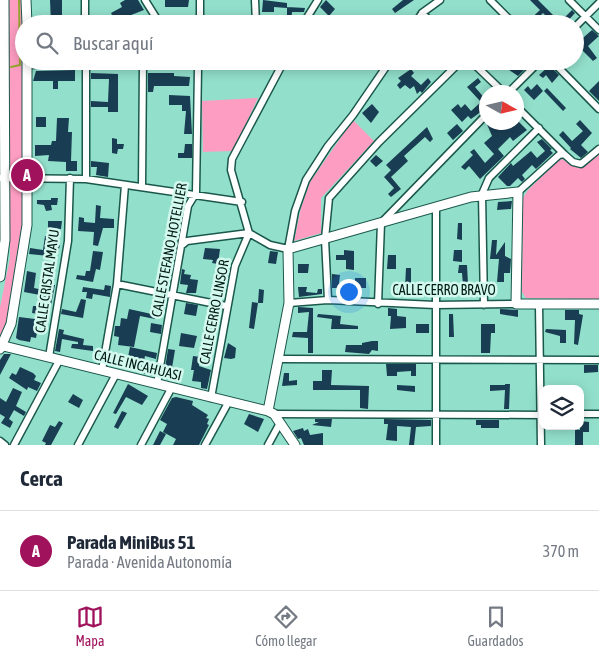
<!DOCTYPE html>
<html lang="es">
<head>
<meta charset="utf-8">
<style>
	body { margin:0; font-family:"Asap Condensed",sans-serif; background:#f6f6f7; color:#1f2937 }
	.controls { position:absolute; right:15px; bottom:15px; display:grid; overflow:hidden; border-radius:10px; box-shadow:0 2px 12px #0003 }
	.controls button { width:45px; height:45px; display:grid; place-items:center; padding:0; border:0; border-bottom:1px solid #e0e1e3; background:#fff; color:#1f2937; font:25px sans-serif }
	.compass { position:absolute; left:479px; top:85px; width:45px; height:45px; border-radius:50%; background:#fff; box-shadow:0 2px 12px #0003; rotate:98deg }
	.you { position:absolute; left:348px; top:291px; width:18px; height:18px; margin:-12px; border:4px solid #fff; border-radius:50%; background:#1a73e8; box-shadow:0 0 0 8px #1a73e833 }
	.badge { display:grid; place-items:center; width:32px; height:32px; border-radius:50%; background:#a0125c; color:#fff; font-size:16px; font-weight:700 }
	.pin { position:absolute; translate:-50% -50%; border:2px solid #fff; box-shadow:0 1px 5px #0006 }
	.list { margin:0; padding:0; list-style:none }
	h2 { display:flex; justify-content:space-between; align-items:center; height:65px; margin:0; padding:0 20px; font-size:21px }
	h2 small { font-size:16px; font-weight:400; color:#747a83 }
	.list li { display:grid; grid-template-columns:32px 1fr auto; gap:15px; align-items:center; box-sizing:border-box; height:80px; padding:0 20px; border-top:1px solid #e0e1e3 }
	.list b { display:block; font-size:19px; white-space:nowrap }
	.list p { margin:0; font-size:16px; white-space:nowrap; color:#747a83 }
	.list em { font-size:16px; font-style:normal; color:#747a83 }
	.icon { flex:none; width:28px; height:28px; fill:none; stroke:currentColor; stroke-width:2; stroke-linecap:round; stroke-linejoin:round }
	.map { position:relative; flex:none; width:599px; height:445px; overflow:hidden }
	.search { position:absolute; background:#fff; box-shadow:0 2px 12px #0003; left:15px; right:15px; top:15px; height:55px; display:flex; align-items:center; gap:12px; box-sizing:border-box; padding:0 18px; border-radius:28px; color:#747a83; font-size:19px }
	.sheet { height:145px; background:#fff }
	nav { display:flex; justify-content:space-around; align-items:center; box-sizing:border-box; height:70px; border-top:1px solid #e0e1e3; background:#fff; font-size:14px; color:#747a83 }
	nav a { display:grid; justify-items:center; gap:2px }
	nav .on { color:#a0125c }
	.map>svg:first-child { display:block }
	.green { fill:#fd9dc1 }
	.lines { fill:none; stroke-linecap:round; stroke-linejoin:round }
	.stream { stroke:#95a431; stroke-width:2 }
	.building { fill:#193d52 }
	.street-casing { stroke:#1b584c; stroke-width:9 }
	.secondary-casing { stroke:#1b584c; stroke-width:11 }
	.street { stroke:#fff; stroke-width:6 }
	.secondary { stroke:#fff; stroke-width:9 }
	.labels { text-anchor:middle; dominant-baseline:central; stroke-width:5; stroke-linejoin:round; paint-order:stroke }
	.street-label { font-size:14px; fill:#011913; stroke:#d3f9ee }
</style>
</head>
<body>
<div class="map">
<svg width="599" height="445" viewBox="0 0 599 445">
	<rect width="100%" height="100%" fill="#92e0cc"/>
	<path class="green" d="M8,0H22L24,173H10Z
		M258,98L233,151L203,152L202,101Z
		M353,120L374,141L321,198V233L294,241L301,208L310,182Z
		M599,152V299L526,298L522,292L523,198L528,190L559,160L562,159L580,168Z
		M10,182H24L23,224L6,326L0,337V307L10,258Z"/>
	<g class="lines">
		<path class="stream" d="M11,67L20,65L19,0"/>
	</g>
	<path class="building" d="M50,0H62V24H51Z
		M125,0H138L144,10L126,17L131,24H102L113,17L111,13L122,7L120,3Z
		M165,0H189L188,7H165Z
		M263,0L287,3V8L274,7V12H262Z
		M326,0L335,9L329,16L320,7Z
		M403,0H414L395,13L392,9Z
		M530,0H538L560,22L572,10L575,13L565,24H554L543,13L532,24H525L540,10Z
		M287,7L305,8L304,12H292L291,24H287Z
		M592,30L599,36L588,46L597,58L593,61L576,44Z
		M504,61H533L518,76L506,68L508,65Z
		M548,67H551L559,75L552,83L546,75L543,78L539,75Z
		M411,69L414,73L411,76L421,85L428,78L431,82L422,93L420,91L417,94L414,86L410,89L405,85L400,89L397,85L401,81L398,78Z
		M75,70V81H58V89H53V81H33L36,71Z
		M91,73L118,74V112H108V107H91V101L108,102L109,79H91Z
		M148,73H174V76L190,77L189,86H154L153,92H148Z
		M478,78L481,82L475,87L486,100V108L471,119L468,116L462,122L451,110L458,104L461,108L465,104L471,111L481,102L467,87Z
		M599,81V101L589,91Z
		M537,84L543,91L534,100L524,90L528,86L531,90Z
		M547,88L566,108L563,111L544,91Z
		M169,95L190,96L192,134H184L186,111H182V105H169Z
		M372,104L379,112L371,123L362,113Z
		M36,117H46V127H36Z
		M57,118H69L68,132H72L71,161H77V171H66V162L48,161L49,155L35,156V145H51L52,141H56Z
		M516,119L527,130L513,141L510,137L498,149L504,156L480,179L469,166L465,170L461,167L473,155L470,152L474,149L485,163L494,154L484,143L492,136L486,122H516Z
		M580,120L592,133L581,145L588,152L581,158L570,149L571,148L559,135L563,131L572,141L583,131L576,124Z
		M457,124L463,131L453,140L447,133Z
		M427,127L433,139L430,142L425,137L404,156L408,161L391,177L401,189L391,197L388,194L394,188L384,177L391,170L386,165Z
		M112,138L117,139V144H124L123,149H118L117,154L112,153Z
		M542,139L552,149L550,150L553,153L536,169L532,165L522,175L525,179L522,182L518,178L510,186H507L498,177L511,163L513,166L531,151L537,158L545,151L537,142Z
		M185,144H192V158H178V153H184Z
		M376,155L383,161L376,167L370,161Z
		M91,161L109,163L108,177L96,175L97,167H91Z
		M51,198H58L57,205H51L52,210L46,211L44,205L37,204V200H51Z
		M512,201L511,209L497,210L498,202Z
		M96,205L101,206L100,218L114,219V228H103L98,246L93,245L94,232L78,231L79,217L84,218V222L95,223Z
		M48,221H62L61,229L48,228Z
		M458,223H462V240L457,239Z
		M45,236L51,237L50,243L60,245L58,253L49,251V256L29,254L30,248L43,250Z
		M492,240H497L496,255L505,242V256L511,259L510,273H504V282H497L499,259H490Z
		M205,248L220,249L218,264L212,263L213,260L203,259Z
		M344,250L354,251V270L346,269V260H336V255H344Z
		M454,250H462V262L453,261Z
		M93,251L103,252L100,270L96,269L93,282L76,279L77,275L85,276L86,271H90Z
		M270,251L278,252L276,264L268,263Z
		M388,255H396V269H387Z
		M298,264H309L308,273H298Z
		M459,265H467L468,284L463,285L462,273H458Z
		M406,268H411V292H401V287H405Z
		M182,269L185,270L184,274L191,275L190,279L198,280L196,293H186L188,285L180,284Z
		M27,271L36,273L34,288L48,291L49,284L55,285L49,315L32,313L33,306H38L40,295L24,292Z
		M332,274L340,275L339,283H355V278H366V288H332Z
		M105,285L111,286L110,297L93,294L92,299L86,298L87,292H82L83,287L104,290Z
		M298,287H307L306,292L317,293L318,289H322V294L299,297Z
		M259,289L264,290L263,303H258L254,329L249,328L252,302L258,303Z
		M81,299L86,300L83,318L61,314L62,309L76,312Z
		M186,303L198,305L196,316L184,314Z
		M298,307L313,308V353H308V338L292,337L293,332H307L309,312L298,313Z
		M388,308L397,309V316L406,317V328L390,329L391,316H388Z
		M129,309L156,315L155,319L140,316L134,347L118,345L119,337L114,336L115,326H120L121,318L127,319Z
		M500,309L518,310V317L500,314Z
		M565,310H579V314L583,315L578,345L574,344L575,320H565Z
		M318,314L341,316L340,324L358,326V329H331L332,319L317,317Z
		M449,314H453L454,337H449Z
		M19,317L35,319L34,327H38L36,338L31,337L30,342L19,340L16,338Z
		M151,323L162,325L161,334L150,332Z
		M416,324H429V333H416Z
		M481,324H495V333H491L490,353H481Z
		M59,329L64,330L63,334L84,339L83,345L93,346V351L71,348L72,344H78V342L62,339L60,352L55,351Z
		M546,329L566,330V343H560V336L545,332Z
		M181,333L197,336L194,348L179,346Z
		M372,341H378V351L372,350L369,354L345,352L346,345H362V343Z
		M228,343L236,348L235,358L231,359L224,358Z
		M130,347L157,353L156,359L145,356L144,361L128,357Z
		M168,349L175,350L172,368L180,369L178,382L169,379L170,369L165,368Z
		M4,354H11L0,375V360Z
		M193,356L200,357L199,366L211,370L207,389L201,388V382L192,381L194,370H191Z
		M386,364H416V376H411V371L397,372V376H387Z
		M139,365L155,368L153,376L138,372Z
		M584,365H598V372L584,373Z
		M20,367L33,373L36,376L34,380L41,383L37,391L28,387L27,390L9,378L12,373L16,375Z
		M322,370H332L331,385L369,386L368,409L360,408V390H313V381H322Z
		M284,373H289V381L297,380V385L282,386Z
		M128,384L148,396L142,405L126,397L116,414L113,413Z
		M505,384H510L509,409H504L505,390L490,391V385H505Z
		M397,385L415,386V392L397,390Z
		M13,388L22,392L16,406L26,412L24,416L14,410L9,419L13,422L10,428L1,423L5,417L0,414V398L6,402Z
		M73,394L83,400L79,408L68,402Z
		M176,397L193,401L192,405L208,415L206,418L209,419L207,424L209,425L199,445H173L176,439L163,432L167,424L160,420L172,398Z
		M122,411L127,413L118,429L114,427Z
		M249,414L264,419L258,432L244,424Z
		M315,419H332L331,427L312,425L319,422H315Z
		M384,419L431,420V426L416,427L414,445H409L411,427L397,426V441L386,440L388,424H384Z
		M476,420H499V428H481V425H476Z
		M59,421L63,423L51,445H45L46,443L42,441L50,425L55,427Z
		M580,421L589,422V432H583V445H575V429L580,430Z
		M303,428L304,431L308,429L310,435L323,433V445H304L301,438L298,439L293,431Z
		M160,431L166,434L160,445H153Z"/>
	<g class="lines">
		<defs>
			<path id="street" d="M85,0V24
				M145,0L160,24
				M255,0L256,24
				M490,0L514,24
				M569,0L599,30
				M422,13L433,24
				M200,24V0
				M303,24L318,0
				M415,24L422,13L440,0
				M575,27L599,3
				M86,61V179
				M284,61L232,159L231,170L249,233L270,245L288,249L295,211L306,180L328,146L353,115L390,61
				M471,61L503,92
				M552,61L599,109
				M27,65L162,61
				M509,92L540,61
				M516,106L564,154
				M0,178L86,179L242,202
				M142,186L143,62
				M518,192L559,155L564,154L573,162L581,164L599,149
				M436,207V445
				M181,246L187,241L249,233
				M117,284L226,306
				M328,300L325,239L329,198L379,142L461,61
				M289,303L328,300L435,305L516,304
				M378,304L381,223L486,115
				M484,305L482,194L489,178L539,128
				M539,305L541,445
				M49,357L68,241L70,178
				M280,359L599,360
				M102,370L117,284L125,185
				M157,384L188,206L196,193L198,68L195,61
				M211,398L235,266L249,233
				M274,414L543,415
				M580,414H599
				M0,441L5,445
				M14,445L60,359
				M78,445L116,374
				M141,445L172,387
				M205,445L228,403
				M268,445L280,423"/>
			<path id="secondary" d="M26,0L27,24
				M0,277L5,240L4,0
				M0,345L268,411L274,414L295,445
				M0,349L11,324L27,225V61
				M268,411L289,303L288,249L471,197L518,192L516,304H599"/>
		</defs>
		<use href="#street" class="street-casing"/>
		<use href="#secondary" class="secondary-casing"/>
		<use href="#street" class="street"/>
		<use href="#secondary" class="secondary"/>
	</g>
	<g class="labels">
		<g class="street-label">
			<text transform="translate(169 250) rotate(-79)">CALLE STEFANO HOTELLIER</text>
			<text transform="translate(47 281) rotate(-82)">CALLE CRISTAL MAYU</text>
			<text x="444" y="290">CALLE CERRO BRAVO</text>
			<text transform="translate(214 312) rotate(-79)">CALLE CERRO LINSOR</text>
			<text transform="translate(138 365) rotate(14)">CALLE INCAHUASI</text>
		</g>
	</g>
</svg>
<div class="controls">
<button><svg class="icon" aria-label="layers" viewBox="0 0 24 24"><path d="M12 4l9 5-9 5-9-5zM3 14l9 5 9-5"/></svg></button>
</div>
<svg class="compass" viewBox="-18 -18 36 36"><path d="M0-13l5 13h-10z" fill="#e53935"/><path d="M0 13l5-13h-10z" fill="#747a83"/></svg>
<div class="you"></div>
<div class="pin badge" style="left:27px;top:175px">A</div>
<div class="search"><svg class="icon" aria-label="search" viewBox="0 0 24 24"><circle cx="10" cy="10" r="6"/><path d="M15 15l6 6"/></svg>Buscar aquí</div>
</div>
<section class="sheet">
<h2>Cerca<small></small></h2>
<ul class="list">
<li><span class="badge">A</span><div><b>Parada MiniBus 51</b><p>Parada · Avenida Autonomía</p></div><em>370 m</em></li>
</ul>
</section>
<nav>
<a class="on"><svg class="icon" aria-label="map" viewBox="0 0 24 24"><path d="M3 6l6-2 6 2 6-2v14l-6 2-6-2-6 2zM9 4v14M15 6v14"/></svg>Mapa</a>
<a><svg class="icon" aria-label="directions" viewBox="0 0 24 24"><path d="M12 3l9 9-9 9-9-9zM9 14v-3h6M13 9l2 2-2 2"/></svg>Cómo llegar</a>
<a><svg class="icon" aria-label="saved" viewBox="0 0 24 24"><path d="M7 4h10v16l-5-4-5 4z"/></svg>Guardados</a>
</nav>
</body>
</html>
